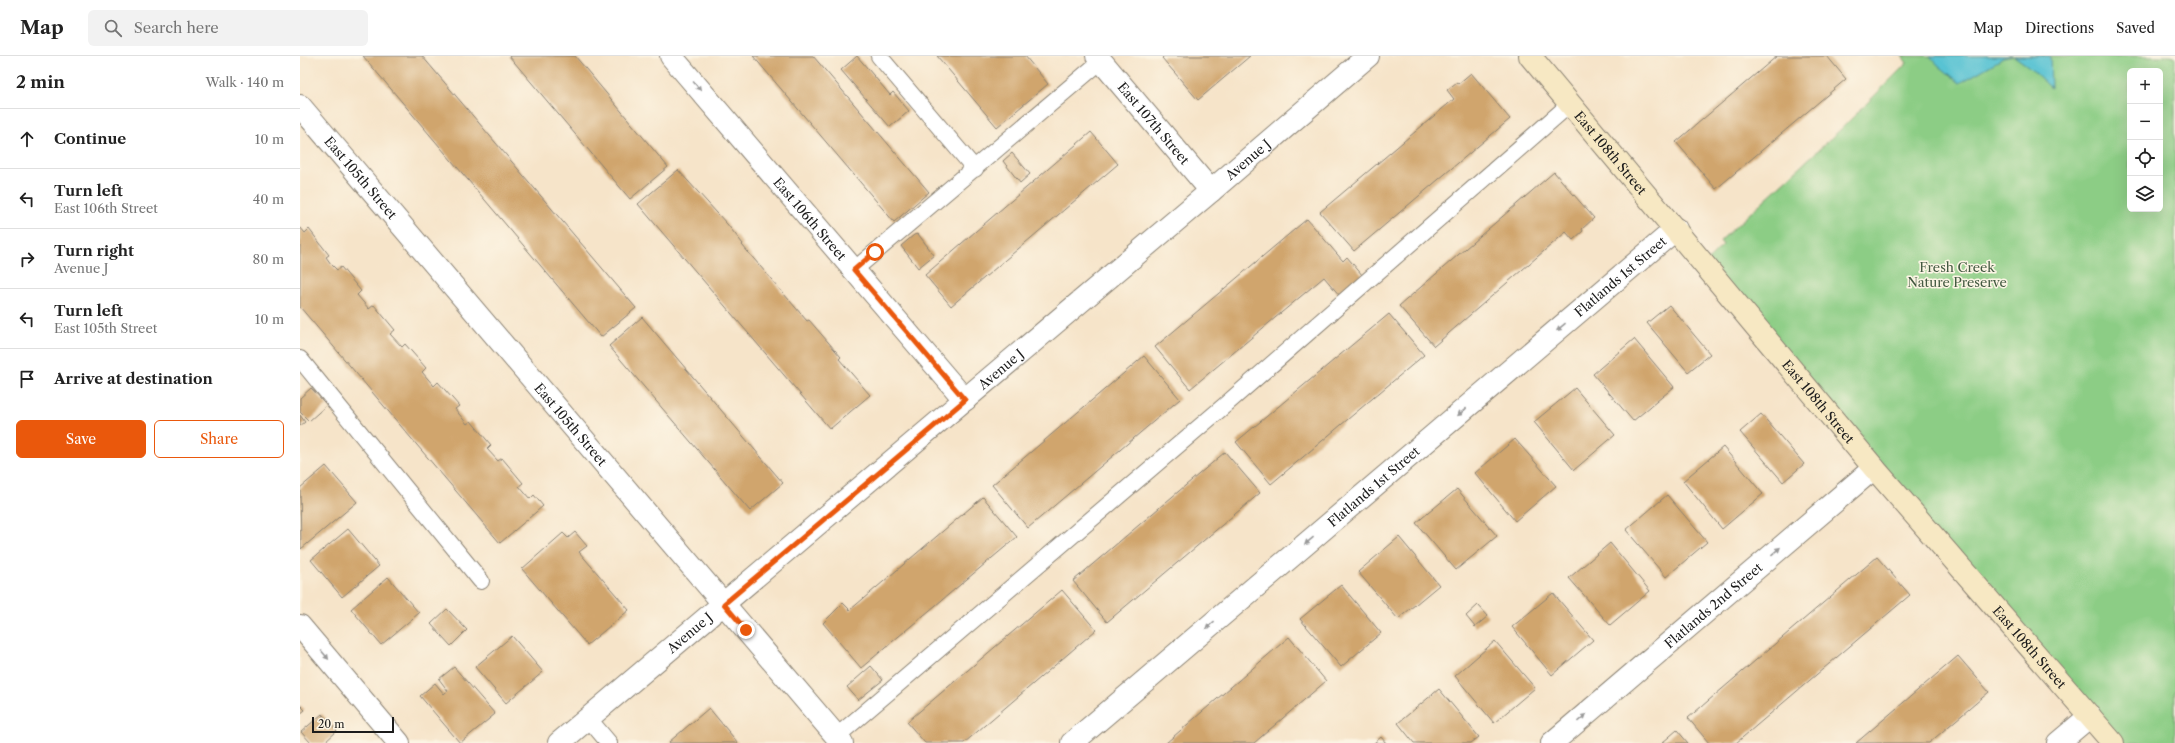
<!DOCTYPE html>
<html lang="en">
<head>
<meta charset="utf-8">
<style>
	body { margin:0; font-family:"Libre Caslon Text",serif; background:#f2f2f2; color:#222 }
	.controls { position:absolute; right:12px; top:12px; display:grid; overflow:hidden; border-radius:6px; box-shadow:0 4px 16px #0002 }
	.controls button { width:36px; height:36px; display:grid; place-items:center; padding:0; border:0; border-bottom:1px solid #e0e0e0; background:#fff; color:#222; font:20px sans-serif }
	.scale { position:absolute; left:12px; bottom:10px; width:82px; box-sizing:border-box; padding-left:4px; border:2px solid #1c1c1c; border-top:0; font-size:11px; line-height:14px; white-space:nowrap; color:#1c1c1c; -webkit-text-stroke:3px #fcf5e5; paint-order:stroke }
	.stop { position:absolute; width:12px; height:12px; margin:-9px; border:3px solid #ea580c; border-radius:50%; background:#fff }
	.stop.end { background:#ea580c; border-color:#fff; box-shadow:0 1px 4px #0008 }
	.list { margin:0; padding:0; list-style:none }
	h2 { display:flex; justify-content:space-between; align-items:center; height:52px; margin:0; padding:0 16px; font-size:17px }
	h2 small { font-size:13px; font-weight:400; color:#767676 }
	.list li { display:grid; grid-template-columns:26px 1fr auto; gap:12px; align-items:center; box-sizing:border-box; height:60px; padding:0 16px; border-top:1px solid #e0e0e0 }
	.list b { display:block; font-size:15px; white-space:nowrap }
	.list p { margin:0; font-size:13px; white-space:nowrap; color:#767676 }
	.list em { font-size:13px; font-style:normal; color:#767676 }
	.actions { display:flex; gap:8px; padding:12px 16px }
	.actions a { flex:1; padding:9px 0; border:1px solid #ea580c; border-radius:6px; text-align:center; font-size:14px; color:#ea580c }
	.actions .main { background:#ea580c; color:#fff }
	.icon { flex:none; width:22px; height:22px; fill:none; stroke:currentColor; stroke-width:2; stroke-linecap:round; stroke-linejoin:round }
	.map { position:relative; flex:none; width:1875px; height:687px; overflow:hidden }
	header { display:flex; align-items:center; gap:24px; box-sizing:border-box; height:56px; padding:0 20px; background:#fff; border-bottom:1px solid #e0e0e0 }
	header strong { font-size:19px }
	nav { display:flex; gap:22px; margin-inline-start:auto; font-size:14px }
	.search { width:280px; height:36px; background:#f2f2f2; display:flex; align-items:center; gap:10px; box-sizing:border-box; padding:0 14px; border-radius:6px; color:#767676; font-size:15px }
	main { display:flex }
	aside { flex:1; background:#fff }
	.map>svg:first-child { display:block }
	.green { fill:#8ccd85; stroke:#547450; fill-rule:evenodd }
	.water { fill:#58c3d3; stroke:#3a7078 }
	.building { fill:#d0a56d }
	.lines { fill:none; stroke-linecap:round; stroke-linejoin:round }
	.lane-casing { stroke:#898072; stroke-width:18 }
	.street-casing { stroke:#898072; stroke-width:24 }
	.secondary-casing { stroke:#898072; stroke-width:24 }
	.lane { stroke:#fff; stroke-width:16 }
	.street { stroke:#fff; stroke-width:22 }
	.secondary { stroke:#f7e8c3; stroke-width:22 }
	.oneway { fill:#999 }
	.route { stroke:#ea580c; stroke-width:5 }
	.labels { text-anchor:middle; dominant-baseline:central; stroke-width:3; stroke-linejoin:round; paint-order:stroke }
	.street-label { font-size:13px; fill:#1c1c1c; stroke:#fcf5e5 }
	.park-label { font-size:13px; fill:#435a41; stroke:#fcf5e5 }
</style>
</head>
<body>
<header>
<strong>Map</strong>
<div class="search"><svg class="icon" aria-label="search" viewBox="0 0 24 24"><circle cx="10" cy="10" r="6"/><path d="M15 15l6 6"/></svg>Search here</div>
<nav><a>Map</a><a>Directions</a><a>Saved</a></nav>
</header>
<main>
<aside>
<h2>2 min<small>Walk · 140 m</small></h2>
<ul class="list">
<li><svg class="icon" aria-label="ahead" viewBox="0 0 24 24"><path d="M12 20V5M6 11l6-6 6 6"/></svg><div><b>Continue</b></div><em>10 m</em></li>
<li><svg class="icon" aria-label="left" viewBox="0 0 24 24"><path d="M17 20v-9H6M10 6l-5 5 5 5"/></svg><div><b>Turn left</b><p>East 106th Street</p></div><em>40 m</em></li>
<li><svg class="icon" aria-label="right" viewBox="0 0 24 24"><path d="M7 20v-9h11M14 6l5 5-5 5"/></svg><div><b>Turn right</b><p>Avenue J</p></div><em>80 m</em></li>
<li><svg class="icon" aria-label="left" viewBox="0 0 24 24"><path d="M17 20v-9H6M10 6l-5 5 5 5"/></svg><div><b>Turn left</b><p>East 105th Street</p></div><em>10 m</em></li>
<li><svg class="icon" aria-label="arrive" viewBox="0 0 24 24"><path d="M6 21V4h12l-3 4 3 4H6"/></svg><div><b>Arrive at destination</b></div></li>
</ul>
<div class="actions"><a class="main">Save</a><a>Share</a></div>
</aside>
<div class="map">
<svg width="1875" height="687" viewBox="0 0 1875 687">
	<rect width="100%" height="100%" fill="#fcf5e5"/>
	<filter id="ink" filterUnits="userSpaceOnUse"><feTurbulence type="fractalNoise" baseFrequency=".025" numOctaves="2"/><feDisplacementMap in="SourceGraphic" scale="8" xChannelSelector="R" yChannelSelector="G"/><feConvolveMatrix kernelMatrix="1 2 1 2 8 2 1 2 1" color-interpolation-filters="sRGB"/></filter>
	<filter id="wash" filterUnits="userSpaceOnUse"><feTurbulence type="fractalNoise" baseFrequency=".012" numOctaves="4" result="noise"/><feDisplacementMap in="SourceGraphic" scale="16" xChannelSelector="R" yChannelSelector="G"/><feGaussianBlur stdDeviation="0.9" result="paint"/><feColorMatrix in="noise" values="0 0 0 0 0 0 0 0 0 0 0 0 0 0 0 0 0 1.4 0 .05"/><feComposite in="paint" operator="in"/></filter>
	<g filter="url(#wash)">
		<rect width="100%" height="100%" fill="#f6e4c9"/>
		<path class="green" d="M1602,0H1875V687H1814L1404,208L1423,189L1420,185L1541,73L1607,7ZM1830,15H1860V153H1830Z"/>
		<path class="water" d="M1630,0H1713L1703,2L1660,27L1638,9Z
			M1714,0H1750L1751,32L1728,10Z"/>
		<g id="blocks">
			<path class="building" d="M63,0H122L336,252L301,281Z
				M209,0H275L368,111L330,143Z
				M453,0H513L629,136L594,166Z
				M557,0L590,39L593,36L609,55L590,71L541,14Z
				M637,0H725L748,28L697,71Z
				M864,0H950L898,44L862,2Z
				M1477,0H1527L1546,23L1416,133L1376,86Z
				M1171,17L1210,63L1054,195L1020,156L1154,43L1147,34L1157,26L1158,28Z
				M791,76L818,108L651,250L625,219Z
				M712,97L730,118L720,127L703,105Z
				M378,114L427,168L443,188L442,189L507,265L509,264L541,301L539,303L570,339L530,373L338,148Z
				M1254,116L1294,162L1282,173L1283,175L1273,184L1266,176L1134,290L1099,250Z
				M1007,163L1043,205L1047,201L1063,220L1040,240L1024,221L890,333L855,291Z
				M0,171L5,177L9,173L29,199L26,201L31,208L37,214L41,211L61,235L57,239L69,253L74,249L95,274L90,278L102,291L105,288L126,312L122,316L134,330L138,326L159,350L155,353L167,368L171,365L191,389L187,393L198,405L202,402L223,427L219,430L230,443L234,439L243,450L200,487L0,251Z
				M618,178L634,199L618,212L601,190L614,179Z
				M1369,249L1410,298L1388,316L1347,267Z
				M1089,258L1124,299L971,428L936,386Z
				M342,261L483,427L450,455L309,290Z
				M1334,283L1374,331L1333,365L1293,318Z
				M844,300L880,343L728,472L692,429Z
				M11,332L27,349L9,365L0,356V342Z
				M1275,332L1315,379L1274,414L1234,366Z
				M1461,358L1504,408L1483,426L1440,376Z
				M0,359L5,366L0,370Z
				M1215,383L1256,430L1215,465L1175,417Z
				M1423,391L1463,438L1422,473L1383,425Z
				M925,396L960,437L807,566L773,525Z
				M26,410L57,446L1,493L0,432Z
				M1157,433L1197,480L1156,514L1116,467Z
				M1367,439L1407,486L1366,521L1326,474Z
				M683,441L717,481L561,612L523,567L543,547L550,554Z
				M48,473L79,510L42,541L11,504Z
				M275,476L287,490L279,496L329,554L287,589L222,513L263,477L268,482Z
				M1099,481L1139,529L1098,563L1058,516Z
				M1310,487L1350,535L1310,569L1269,522Z
				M1577,501L1610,539L1436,687H1409L1388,662Z
				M88,521L119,557L81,589L51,553Z
				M1041,529L1081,577L1041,611L1000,563Z
				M762,534L796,574L664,687H625L607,666Z
				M1253,537L1293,584L1252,619L1212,571Z
				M1178,549L1188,560L1175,571L1166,560Z
				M147,553L167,574L151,590L131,568Z
				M212,580L243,616L206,647L175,611Z
				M989,581L1026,625L954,687H866Z
				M1195,585L1235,632L1194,667L1155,620Z
				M1658,600L1689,636L1629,687H1556Z
				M571,610L583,624L558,644L547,631Z
				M154,611L195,658L160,687L120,640L135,627L144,638L146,636L148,635L139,623Z
				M1139,633L1179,681L1171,687H1114L1098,667Z
				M0,649L5,654L0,658Z
				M409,652L438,687H370L369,686Z
				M22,658L37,675L24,687H11L1,676Z
				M1377,674L1388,687H1362Z
				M1081,681L1086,687H1074Z"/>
		</g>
	</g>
	<g filter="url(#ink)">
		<use href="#blocks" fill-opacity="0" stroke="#898072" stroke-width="1"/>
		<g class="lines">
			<defs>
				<path id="lane" d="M579,0L675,113
					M554,214L801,5
					M0,303L181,525
					M288,662L309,687
					M536,681L924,350L1270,48"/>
				<g id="street">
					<path id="s1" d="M371,0L665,344"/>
					<path id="s2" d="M797,0L911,135"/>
					<path id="s3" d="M0,50L542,687"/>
					<path d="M0,570L99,687"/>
					<path id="s4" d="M259,687L911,135L1068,0"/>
					<path id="s5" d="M772,687L1376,173"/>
					<path id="s6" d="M1252,687L1574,412"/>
					<path d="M1758,687L1790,660"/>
				</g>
				<g id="secondary">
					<path id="s7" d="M1230,0L1574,412L1813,687"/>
				</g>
			</defs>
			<use href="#lane" class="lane-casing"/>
			<use href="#street" class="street-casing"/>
			<use href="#secondary" class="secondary-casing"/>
			<use href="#lane" class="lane"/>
			<use href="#street" class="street"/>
			<use href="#secondary" class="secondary"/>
		</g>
		<defs><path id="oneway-solid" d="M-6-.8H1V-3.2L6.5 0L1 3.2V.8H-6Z"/></defs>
		<g class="oneway">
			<use href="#oneway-solid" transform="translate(397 30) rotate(49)"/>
			<use href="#oneway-solid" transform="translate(1261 271) rotate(140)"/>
			<use href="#oneway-solid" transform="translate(1162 356) rotate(140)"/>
			<use href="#oneway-solid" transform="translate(1009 485) rotate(140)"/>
			<use href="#oneway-solid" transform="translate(1476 495) rotate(-40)"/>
			<use href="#oneway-solid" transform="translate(910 569) rotate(140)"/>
			<use href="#oneway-solid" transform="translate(25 599) rotate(50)"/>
			<use href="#oneway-solid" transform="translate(1282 662) rotate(-40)"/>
		</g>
	</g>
	<g class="lines" filter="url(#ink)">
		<path class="route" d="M446,574L424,548L665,344L554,214L575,196"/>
	</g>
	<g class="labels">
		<g class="street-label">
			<text stroke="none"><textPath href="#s2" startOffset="88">East 107th Street</textPath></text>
			<text stroke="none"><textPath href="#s7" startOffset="126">East 108th Street</textPath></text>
			<text stroke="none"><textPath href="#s4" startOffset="903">Avenue J</textPath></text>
			<text stroke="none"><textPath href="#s3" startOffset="94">East 105th Street</textPath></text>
			<text stroke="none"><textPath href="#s1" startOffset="214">East 106th Street</textPath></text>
			<text stroke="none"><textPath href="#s5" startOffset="720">Flatlands 1st Street</textPath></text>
			<text stroke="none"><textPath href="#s4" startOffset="579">Avenue J</textPath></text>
			<text stroke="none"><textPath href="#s7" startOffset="450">East 108th Street</textPath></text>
			<text stroke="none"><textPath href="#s3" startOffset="418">East 105th Street</textPath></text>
			<text stroke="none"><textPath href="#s5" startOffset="396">Flatlands 1st Street</textPath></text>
			<text stroke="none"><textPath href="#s6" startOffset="212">Flatlands 2nd Street</textPath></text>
			<text stroke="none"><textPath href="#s4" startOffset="171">Avenue J</textPath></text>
			<text stroke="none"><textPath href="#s7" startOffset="774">East 108th Street</textPath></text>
		</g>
		<g class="park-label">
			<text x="1657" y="211">Fresh Creek<tspan x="1657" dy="15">Nature Preserve</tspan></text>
		</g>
	</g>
</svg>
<div class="controls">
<button>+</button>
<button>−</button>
<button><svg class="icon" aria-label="locate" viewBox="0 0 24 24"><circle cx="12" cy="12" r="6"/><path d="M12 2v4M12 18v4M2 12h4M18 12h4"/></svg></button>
<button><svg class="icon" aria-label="layers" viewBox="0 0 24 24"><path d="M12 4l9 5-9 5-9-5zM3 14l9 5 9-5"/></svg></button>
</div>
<div class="scale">20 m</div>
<div class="stop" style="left:575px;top:196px"></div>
<div class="stop end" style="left:446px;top:574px"></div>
</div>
</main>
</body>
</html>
